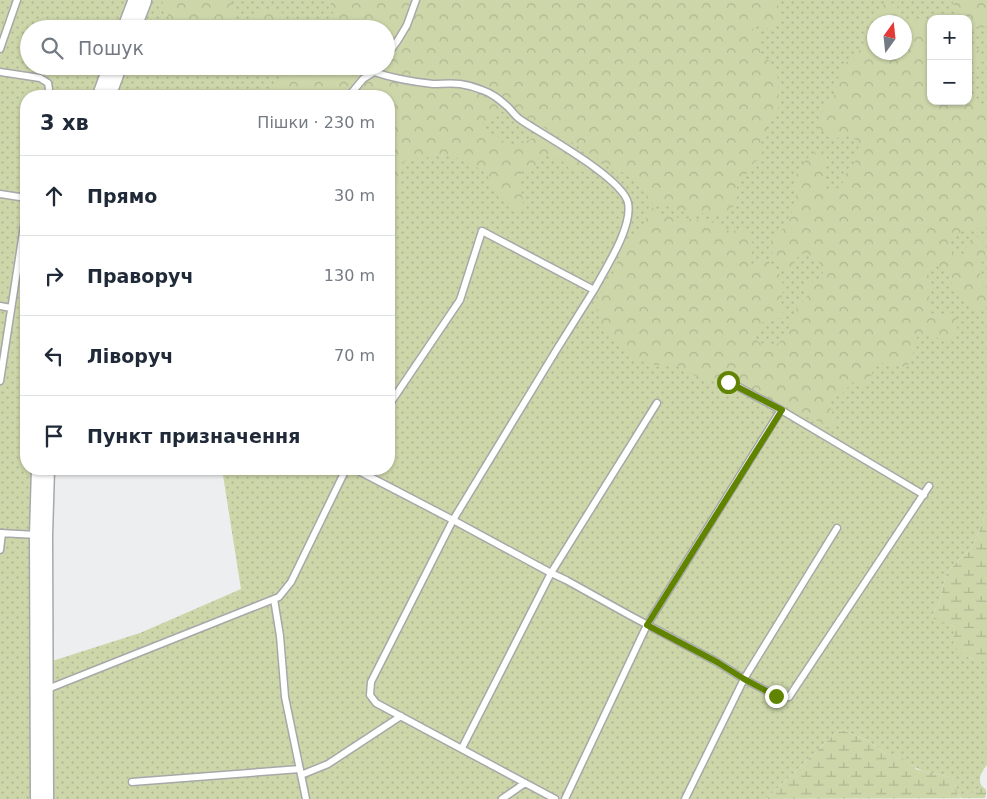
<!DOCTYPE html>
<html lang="uk">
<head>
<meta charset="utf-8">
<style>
	body { margin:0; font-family:"DejaVu Sans",sans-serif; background:#f2f2f3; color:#1f2937 }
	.controls { position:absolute; right:15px; top:15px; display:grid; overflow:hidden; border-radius:10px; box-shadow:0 1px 4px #0004 }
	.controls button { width:45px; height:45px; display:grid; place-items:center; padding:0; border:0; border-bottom:1px solid #e0e1e3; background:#fff; color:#1f2937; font:25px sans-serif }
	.compass { position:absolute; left:867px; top:15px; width:45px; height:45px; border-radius:50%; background:#fff; box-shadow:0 1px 4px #0004; rotate:15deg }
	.stop { position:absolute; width:15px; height:15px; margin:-11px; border:4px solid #608400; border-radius:50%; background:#fff }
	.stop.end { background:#608400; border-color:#fff; box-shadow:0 1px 5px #0008 }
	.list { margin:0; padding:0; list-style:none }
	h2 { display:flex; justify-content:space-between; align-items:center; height:65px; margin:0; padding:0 20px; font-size:21px }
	h2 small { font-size:16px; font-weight:400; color:#747a83 }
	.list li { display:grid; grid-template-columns:32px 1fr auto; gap:15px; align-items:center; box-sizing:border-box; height:80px; padding:0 20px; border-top:1px solid #e0e1e3 }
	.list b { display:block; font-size:19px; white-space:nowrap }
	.list em { font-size:16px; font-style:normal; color:#747a83 }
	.icon { flex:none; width:28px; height:28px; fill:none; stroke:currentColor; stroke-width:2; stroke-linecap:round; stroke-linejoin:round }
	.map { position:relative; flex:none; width:987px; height:799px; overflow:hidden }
	.search { position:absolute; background:#fff; box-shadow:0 1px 4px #0004; left:20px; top:20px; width:375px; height:55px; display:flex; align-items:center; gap:12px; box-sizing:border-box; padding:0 18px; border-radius:28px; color:#747a83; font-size:19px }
	.panel { position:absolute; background:#fff; box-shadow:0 1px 4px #0004; left:20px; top:90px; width:375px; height:385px; border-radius:20px }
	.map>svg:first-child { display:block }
	.grass { fill:url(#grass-dots); fill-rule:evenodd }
	.forest { fill:url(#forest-crowns) }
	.wetland { fill:url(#wetland-marsh) }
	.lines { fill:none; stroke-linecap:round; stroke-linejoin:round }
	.lane-casing { stroke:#a7a8aa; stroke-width:9 }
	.highway-casing { stroke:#a7a8aa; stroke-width:25 }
	.lane { stroke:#fff; stroke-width:6 }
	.highway { stroke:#fff; stroke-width:22 }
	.route { stroke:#608400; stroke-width:6 }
</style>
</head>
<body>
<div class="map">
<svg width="987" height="799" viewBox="0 0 987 799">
	<defs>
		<pattern id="grass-dots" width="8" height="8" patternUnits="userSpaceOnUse" patternTransform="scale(1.25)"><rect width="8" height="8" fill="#ccd6a9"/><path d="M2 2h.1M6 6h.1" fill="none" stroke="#aeb791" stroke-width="1.8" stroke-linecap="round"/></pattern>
		<pattern id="forest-crowns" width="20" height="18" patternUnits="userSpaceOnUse" patternTransform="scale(1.25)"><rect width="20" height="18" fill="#ccd6a9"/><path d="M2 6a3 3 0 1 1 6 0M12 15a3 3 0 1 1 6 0" fill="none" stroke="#aeb791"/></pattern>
		<pattern id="wetland-marsh" width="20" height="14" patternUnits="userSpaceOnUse" patternTransform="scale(1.25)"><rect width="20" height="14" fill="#ccd6a9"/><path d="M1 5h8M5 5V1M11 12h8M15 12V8" fill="none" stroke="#aeb791"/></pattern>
	</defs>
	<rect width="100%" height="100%" fill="#edeeef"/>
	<path class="grass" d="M0,0H130L119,29H29V66H107L96,96H26V469H35L36,799H0Z
		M147,0H987V510L977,537L972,547L954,565L946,574L940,600L932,617L954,626L955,629L954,634L958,651L970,658L987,661V765C982,771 977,779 982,786L965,798H962L957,794L956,785L950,777L922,771L898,757L890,756L885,753L867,740L842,730L838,731L766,799H51L49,662L140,633L241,589L222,469H389V96H112L122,66H386V29H135ZM931,19H968V101H931ZM874,22H904V52H874Z"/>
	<path class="forest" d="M162,0H225L232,4L236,11L234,15L225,21V29H175L164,7Z
		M330,0H775C782,11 782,22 770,30L758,23L752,25V28C754,31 758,33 760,37C762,42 759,48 761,53C762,59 772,60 775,65C778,69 780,104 778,108C776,113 771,116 767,119V130L761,144L762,150V158L753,163L748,173L741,176L737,187V199L729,214L725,216L704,213L693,214L686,213L665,205L653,204L647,199L644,187L640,182L600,160L564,137L552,133L533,119L530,117L520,121L506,111C497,112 500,115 494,119C490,121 481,121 482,127C482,133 491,133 495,135C501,138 503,144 511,145C522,145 531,138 540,135L591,167C584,173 576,174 569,168C568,167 564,162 563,162C555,156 546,152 537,159L536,166L534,169L522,171C514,188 529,199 520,212L514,211L509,203L496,195L486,172C477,168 460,158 451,156C446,155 408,159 405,161C402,162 401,165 400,167C396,176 405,186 397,192L389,193V96H272L287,66H386V29H339L340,25L332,11Z
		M952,0H987V27C980,29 974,26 968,23V19H963L955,9Z
		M887,3H892L897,6L899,16L902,19L931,20V101H968V93L974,101L987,105V225L971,231L966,230L958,234L953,235L949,240V245L953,255L962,256C967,250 968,241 974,236C985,238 987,248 984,259C982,263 980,266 978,270L987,290V306L979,310H975L968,300L958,295L954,290L951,278L945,269L934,265L930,268L928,272L929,282L932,287L928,302L931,313C939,317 944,315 952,313L956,316L958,335C953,337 948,340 942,339C933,337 926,332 917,337L911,361L906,367C897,366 888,363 879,363L874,368L868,384L864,386L860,385L858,381C849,381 849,388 843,393C836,399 832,394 829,405L837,424L835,427C821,430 819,416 804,417L798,412L719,378C713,377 708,381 701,379L675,364C670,363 665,365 660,365C654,365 649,364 644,362C624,356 592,320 597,299L612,278L621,251L645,225L647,213L649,209L653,208L661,215L668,217L684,218L721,224L729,231C733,231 738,230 742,231C749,232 753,240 753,247C753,253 748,257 748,264L750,265H752L756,260L761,256C770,259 769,265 775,271C777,273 779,274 782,276L783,292L781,300L784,315L782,318L765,320L754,333V338L760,343L767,344H777L783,339L795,316L798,303L805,301L808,295C805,291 802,287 806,282C813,282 820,282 823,274C822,271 821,266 819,262C817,260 815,258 813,257C802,248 796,257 793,267L786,270C779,264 772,257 771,248C769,236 778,233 785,227C788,223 791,218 792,213C794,207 795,201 796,194C796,189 794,184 795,179C796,174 799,169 802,165C808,156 816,148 827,154C827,160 824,183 826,186C829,196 839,189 843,182C844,180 844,177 845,175C848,169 854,166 856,159C858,154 858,149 859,143C848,129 838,143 827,136C824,133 821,129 818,126C818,110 828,108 834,96C839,86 836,75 843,66C847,62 853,56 857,52C864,47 872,46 874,37V52H904V22H874V25C873,17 879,6 887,3Z
		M267,9H276L282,12L284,18L283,29H249C253,16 253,14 267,9Z
		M968,43C977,46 982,52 983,61C978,68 972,70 968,78Z"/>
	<path class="wetland" d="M987,510V661C978,661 957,655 954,646C952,640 955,632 954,626L937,621L932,617L940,600L946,574L954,565L972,547L977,537Z
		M842,730L867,740L885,753L909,761L916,769L922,771L950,777L954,780L956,785L957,794L961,798L969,795L982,786C987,790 987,791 985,798L766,799L838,731Z"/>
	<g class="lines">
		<defs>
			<path id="lane" d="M0,49L17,0
				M386,57L398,40L407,25L416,0
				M0,72L40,78L48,83L49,89L47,96
				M374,72C392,78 414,82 433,84C442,84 451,83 460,84C467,85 475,87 482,90C492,93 500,100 508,107C512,111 516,117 521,120C543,135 623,178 628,203C633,227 605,269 594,290L482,231L460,300L389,405
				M349,96L363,79L374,72L378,66
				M0,194L26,198
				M0,306L11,308
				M724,379L781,410L924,495
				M0,381L26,213
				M355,469L453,520L551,573L566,580L629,615L717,662L744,679L776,696L782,698L789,697L929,486
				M0,533L37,535
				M0,550L2,533
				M274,599L280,636L285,697L306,799
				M45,690L279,597L291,582L346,469
				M462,748L551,573L657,403
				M301,775L328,764L401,716
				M132,782L300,769
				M502,799L525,783
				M555,799L376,703L370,695L371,682L453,520L557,349L594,290
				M565,799L647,625L781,410
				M685,799L744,679L837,528"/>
			<path id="highway" d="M129,29L140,0
				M104,96L115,66
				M42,799L41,535L43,469"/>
		</defs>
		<use href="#lane" class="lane-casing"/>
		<use href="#highway" class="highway-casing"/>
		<use href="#lane" class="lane"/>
		<use href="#highway" class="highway"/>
	</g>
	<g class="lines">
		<path class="route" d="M728,382L782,410L647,625L717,662L744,679L776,696"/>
	</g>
</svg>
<div class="controls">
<button>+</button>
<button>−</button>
</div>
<svg class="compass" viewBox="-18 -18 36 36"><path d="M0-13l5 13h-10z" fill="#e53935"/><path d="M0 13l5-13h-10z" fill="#747a83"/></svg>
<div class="stop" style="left:728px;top:382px"></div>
<div class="stop end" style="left:776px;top:696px"></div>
<div class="search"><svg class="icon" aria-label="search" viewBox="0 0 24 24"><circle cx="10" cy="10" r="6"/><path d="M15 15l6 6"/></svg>Пошук</div>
<section class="panel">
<h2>3 хв<small>Пішки · 230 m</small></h2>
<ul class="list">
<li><svg class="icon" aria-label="ahead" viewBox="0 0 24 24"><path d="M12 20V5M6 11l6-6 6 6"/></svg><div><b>Прямо</b></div><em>30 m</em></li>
<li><svg class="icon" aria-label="right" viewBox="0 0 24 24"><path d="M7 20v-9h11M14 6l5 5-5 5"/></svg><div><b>Праворуч</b></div><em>130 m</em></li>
<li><svg class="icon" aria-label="left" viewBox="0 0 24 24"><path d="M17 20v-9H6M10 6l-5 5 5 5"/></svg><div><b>Ліворуч</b></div><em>70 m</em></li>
<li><svg class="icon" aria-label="arrive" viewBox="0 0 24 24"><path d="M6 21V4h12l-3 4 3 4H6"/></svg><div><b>Пункт призначення</b></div></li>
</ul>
</section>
</div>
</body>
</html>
